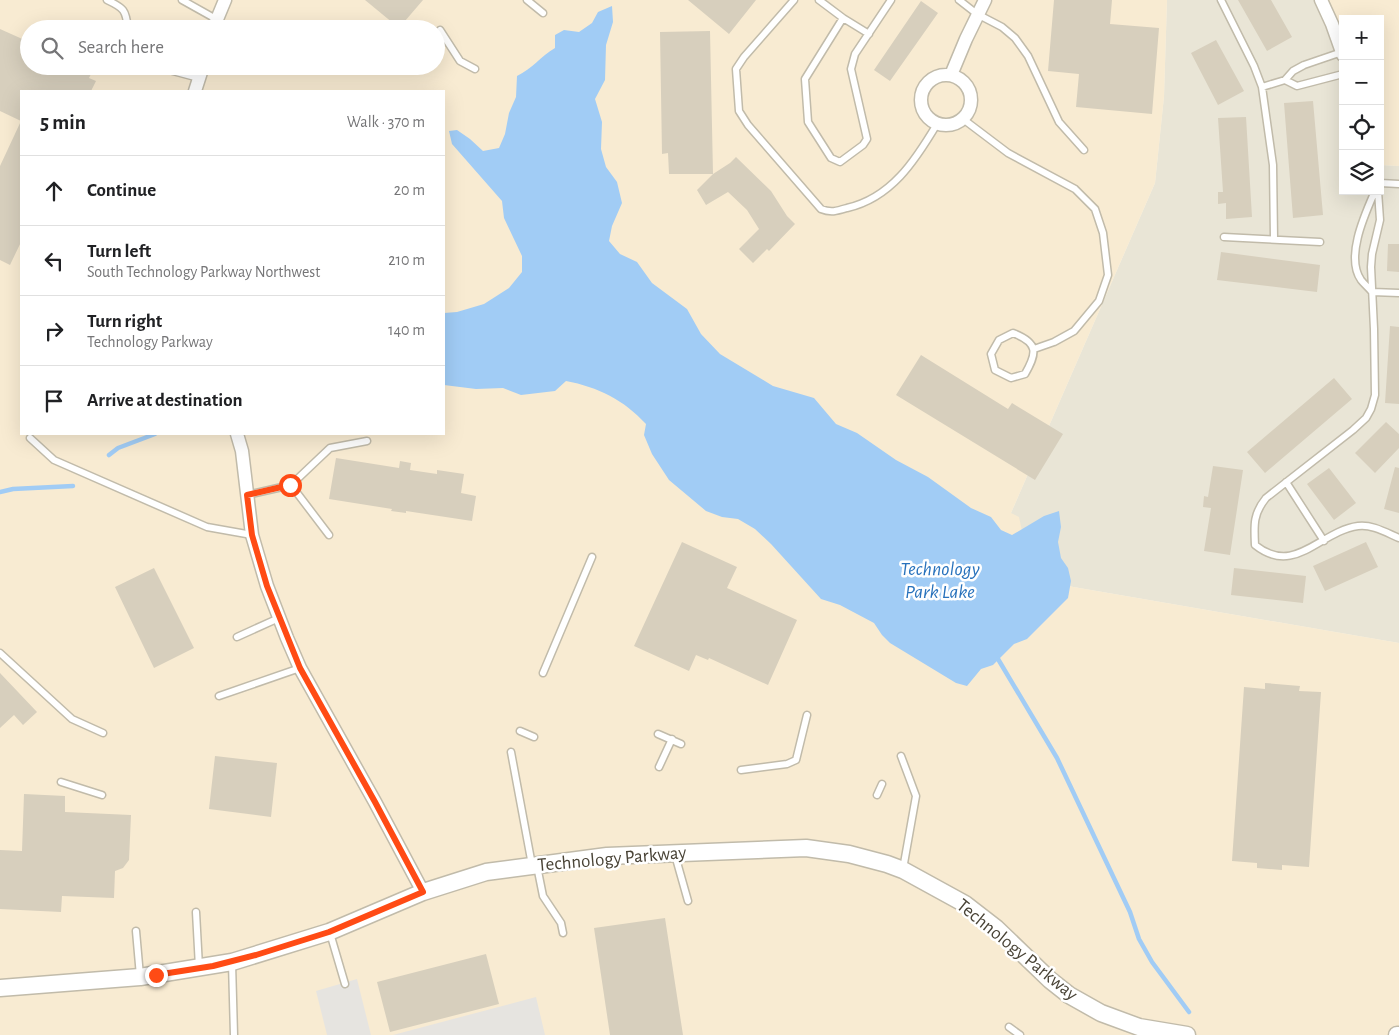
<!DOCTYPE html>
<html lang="en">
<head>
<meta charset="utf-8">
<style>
	body { margin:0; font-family:"Alegreya Sans",sans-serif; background:#f2f2f2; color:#202124 }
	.controls { position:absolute; right:15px; top:15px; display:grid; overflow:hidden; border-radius:0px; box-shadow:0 5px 20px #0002 }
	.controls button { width:45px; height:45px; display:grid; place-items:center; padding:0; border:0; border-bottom:1px solid #e0e0e0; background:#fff; color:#202124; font:25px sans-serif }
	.stop { position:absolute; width:15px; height:15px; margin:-11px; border:4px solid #ff4b15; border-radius:50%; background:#fff }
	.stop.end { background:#ff4b15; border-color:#fff; box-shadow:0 1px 5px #0008 }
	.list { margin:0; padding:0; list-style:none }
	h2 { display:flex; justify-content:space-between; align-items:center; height:65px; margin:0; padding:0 20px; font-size:21px }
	h2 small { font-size:16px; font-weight:400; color:#757577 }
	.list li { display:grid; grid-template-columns:32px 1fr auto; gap:15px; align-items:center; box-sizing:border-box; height:70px; padding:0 20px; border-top:1px solid #e0e0e0 }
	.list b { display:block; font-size:19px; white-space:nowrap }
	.list p { margin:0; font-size:16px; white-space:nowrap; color:#757577 }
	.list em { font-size:16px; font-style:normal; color:#757577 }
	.icon { flex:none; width:28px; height:28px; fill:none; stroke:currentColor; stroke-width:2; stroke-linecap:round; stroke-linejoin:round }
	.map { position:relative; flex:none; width:1399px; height:1035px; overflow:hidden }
	.search { position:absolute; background:#fff; box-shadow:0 5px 20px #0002; left:20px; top:20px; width:425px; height:55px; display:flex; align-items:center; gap:12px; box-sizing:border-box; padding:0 18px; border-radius:28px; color:#757577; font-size:19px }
	.panel { position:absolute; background:#fff; box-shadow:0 5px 20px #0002; left:20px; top:90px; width:425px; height:345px; border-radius:0px }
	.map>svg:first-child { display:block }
	.residential { fill:#e9e5d6 }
	.commercial { fill:#f8ebd2; fill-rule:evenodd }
	.parking { fill:#e6e4e0 }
	.water { fill:#a1ccf5 }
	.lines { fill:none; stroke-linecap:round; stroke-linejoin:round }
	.stream { stroke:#a1ccf5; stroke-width:4.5 }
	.building { fill:#d7cfbd }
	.service-casing { stroke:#c1bbaa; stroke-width:9 }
	.minor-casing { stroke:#c1bbaa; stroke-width:15 }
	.tertiary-casing { stroke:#c1bbaa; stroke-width:19 }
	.service { stroke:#fff; stroke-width:6 }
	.minor { stroke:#fff; stroke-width:12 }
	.tertiary { stroke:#fff; stroke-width:16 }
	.route { stroke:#ff4b15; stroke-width:6 }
	.labels { text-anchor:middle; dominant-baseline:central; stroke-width:5; stroke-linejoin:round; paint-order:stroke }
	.street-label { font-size:19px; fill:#494336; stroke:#fff }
	.water-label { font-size:20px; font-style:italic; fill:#2872bc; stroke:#fff }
</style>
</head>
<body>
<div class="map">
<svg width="1399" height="1035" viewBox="0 0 1399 1035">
	<rect width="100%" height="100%" fill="#f5f2e8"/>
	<path class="residential" d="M1167,0H1318L1343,60V191H1380V165L1399,166V643L1033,580L1011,513L1155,183L1164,96Z"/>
	<path class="commercial" d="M0,0H1167L1164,97L1155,183L1011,513L1019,517L1033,580L1399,643V1035H0ZM29,29H436V66H29ZM21,91H444V434H21Z
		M1318,0H1399V166L1380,165V19H1343V60Z"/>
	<path class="parking" d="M357,979L371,1035H327L316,991Z
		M536,997L545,1035H393Z"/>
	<path class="water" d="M612,6L613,22L606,45L605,80L595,99L602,122L601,149L606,167L617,182L622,203L612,226L609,241L620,254L637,262L652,283L687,309L701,334L720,354L773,386L814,398L836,424L857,433L896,460L928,477L971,508L991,517L1001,530L1012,535L1044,516L1059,511L1061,527L1058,542L1061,558L1068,568L1071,581L1068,598L1027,639L1014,644L993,665L981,669L967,686L956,683L890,643L882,635L874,623L840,605L821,599L771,544L755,529L738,519L722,517L706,511L669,480L652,454L644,435L646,424C624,400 598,387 566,381L555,391L521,395L503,388L476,389L444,385V313L457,312L484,304L509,288L522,272V256L504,218L502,201L452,144L449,131L457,130L470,139L483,151L499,148L505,134L509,113L516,97L517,76C532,69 541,56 555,48V35L564,30L579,32L592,23L598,12Z"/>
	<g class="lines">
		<path class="stream" d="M109,455L118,448L155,434
			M0,492L13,489L73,486
			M998,659L1057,758L1130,912L1139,939L1152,962L1189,1012"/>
	</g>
	<path class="building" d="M365,0H423L399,28Z
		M688,0H756L729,34Z
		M1054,0H1112L1110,24L1159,28L1152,114L1076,107L1079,74L1048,71Z
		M1238,0H1271L1292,37L1267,51Z
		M921,1L938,13L890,81L874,70Z
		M0,29L29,42V66H89L86,71L91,74L89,78L96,81L91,91H21V242L10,265L0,260V166L21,121L0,111Z
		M710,31L713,174H669L668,153L662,154L660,32Z
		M1216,40L1244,91L1218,105L1191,53Z
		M1313,101L1323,215L1293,218L1284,103Z
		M1246,117L1252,217L1226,219V203L1218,204V192H1223L1218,118Z
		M736,157L771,191L787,216L795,224L769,251L767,249L753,263L739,249L759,229L747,210L728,192L706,205L697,190L713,174L730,163Z
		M1388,244H1399V272L1387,271Z
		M1221,252L1320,265L1317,292L1217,280Z
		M1390,326L1399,327V404L1385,403Z
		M921,355L1008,409L1012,403L1063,434L1035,480L896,395Z
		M1334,378L1352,399L1265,473L1247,452Z
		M1386,422L1399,434V448L1375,473L1355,453Z
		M336,458L399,468L400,461L411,463L410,470L437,474V470L464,474L461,493L476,496L472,521L406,511V513L391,511L392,509L329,499Z
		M1213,466L1243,470L1230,555L1204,551L1211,508L1203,507L1204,496L1208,497Z
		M1395,467L1399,468V513L1384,509Z
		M1329,468L1356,503L1334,520L1307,484Z
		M682,542L737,567L727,588L797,620L768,685L709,658L708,660L696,655L689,671L634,646Z
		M1366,542L1378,567L1325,591L1313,566Z
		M154,568L194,648L154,668L115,587Z
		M1234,568L1306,576L1303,603L1231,595Z
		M0,673L37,712L23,725L14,715L0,728Z
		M1265,683L1300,686L1299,691L1321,692L1309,867L1282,865V870L1257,868V863L1232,861L1244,687L1265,689Z
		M215,756L277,763L271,817L209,809Z
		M24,794L65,796V812L131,815L129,860L123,868L115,871L114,898L62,896L61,912L0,909V850L22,851Z
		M665,918L683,1035H610L594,928Z
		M486,954L499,1004L390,1032L377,982Z"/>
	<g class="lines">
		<defs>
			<path id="service" d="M107,0C124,8 126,10 128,29
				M182,0L216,19
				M527,0L543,13
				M794,0L744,57L736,69L739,111L748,125L821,209C831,213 837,211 847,208C891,198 915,161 937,124
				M819,0L843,18L805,79L808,122L831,158L840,162L863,145L867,139L851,69L855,54L891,0
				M959,0L977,14L1002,27L1015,38L1028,56L1059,122L1084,150
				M1221,0L1254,66L1262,87L1273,165L1274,239
				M843,18L869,34
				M440,30L460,61L475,69
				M154,66L199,78
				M1285,80L1297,86L1343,74
				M1262,87L1285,80L1293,71L1304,65L1342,52
				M963,119L1008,153L1075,189L1095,209L1103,233L1108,275L1099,301L1074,331L1054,342L1034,349
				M1380,183L1399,184
				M1378,191L1380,220L1372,254L1371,267L1374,329L1375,395L1371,409L1366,418L1353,430L1266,498C1253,514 1254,525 1255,545C1295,577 1320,531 1358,526C1372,524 1387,533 1399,538
				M1224,237L1320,242
				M1372,292C1369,288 1364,284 1361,280C1345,257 1365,214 1375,191
				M1372,292L1399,293
				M1013,333C1039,343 1037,353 1025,374L1011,378L995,370L991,354L999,340Z
				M30,438L54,460L207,527L252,535
				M1286,482L1324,541
				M291,485L329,535
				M247,495L291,485L330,448L367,441
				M237,637L279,618
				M0,653L72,719L103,733
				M543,673L592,557
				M219,696L300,668
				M520,731L534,737
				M658,734L681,744
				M511,752L532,865
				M901,756L916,796L903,869
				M659,767L672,739
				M741,770L787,764L796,760L807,715
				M61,782L102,795
				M877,795L882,784
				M675,855L688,901
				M537,866L543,896L561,923L563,933
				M196,912L199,967
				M136,931L140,976
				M330,933L345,984
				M232,963L234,1035
				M1009,1027L1020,1035"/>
			<path id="minor" d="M1321,0L1332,24L1343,55
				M213,29L225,0
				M921 100a25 25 0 1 1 50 0a25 25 0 1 1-50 0Z
				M951,75L966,39L985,0
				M195,91L203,66
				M237,434L242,451L252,535L267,586L287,638L300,668L375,802L423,892"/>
			<path id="tertiary" d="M0,988L140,977L232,962L329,932L423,892L486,872L607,856L806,848L849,854L887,864L903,870L965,904L996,928L1050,980L1069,995L1101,1013L1139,1027L1187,1035
				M1397,1035H1399"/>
		</defs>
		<use href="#service" class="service-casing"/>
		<use href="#minor" class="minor-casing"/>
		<use href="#tertiary" class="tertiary-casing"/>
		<use href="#service" class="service"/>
		<use href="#minor" class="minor"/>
		<use href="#tertiary" class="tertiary"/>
	</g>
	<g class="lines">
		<path class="route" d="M156,975L213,966L256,955L329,932L423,892L375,802L300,668L267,586L252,535L247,495L290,485"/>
	</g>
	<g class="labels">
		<g class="street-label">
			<text transform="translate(612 859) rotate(-5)">Technology Parkway</text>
			<text transform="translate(1017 950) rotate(39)">Technology Parkway</text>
		</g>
		<g class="water-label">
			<text x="940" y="569">Technology<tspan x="940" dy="23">Park Lake</tspan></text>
		</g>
	</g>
</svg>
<div class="controls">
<button>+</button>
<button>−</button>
<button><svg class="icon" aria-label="locate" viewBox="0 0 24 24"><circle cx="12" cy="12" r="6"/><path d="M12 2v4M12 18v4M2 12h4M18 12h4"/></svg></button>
<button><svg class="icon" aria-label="layers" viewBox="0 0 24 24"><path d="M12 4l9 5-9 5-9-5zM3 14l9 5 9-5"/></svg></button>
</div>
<div class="stop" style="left:290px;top:485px"></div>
<div class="stop end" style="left:156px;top:975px"></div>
<div class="search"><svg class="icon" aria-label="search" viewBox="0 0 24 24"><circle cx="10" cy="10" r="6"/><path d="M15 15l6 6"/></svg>Search here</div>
<section class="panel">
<h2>5 min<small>Walk · 370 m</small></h2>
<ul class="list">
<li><svg class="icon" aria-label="ahead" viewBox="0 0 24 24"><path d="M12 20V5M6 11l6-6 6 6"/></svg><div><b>Continue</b></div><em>20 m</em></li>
<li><svg class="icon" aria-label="left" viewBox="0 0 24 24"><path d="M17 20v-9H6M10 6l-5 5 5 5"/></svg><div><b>Turn left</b><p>South Technology Parkway Northwest</p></div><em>210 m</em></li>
<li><svg class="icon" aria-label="right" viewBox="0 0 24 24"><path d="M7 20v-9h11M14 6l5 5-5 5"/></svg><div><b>Turn right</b><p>Technology Parkway</p></div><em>140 m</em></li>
<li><svg class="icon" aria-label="arrive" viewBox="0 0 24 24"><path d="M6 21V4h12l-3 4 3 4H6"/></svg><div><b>Arrive at destination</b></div></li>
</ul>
</section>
</div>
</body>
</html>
